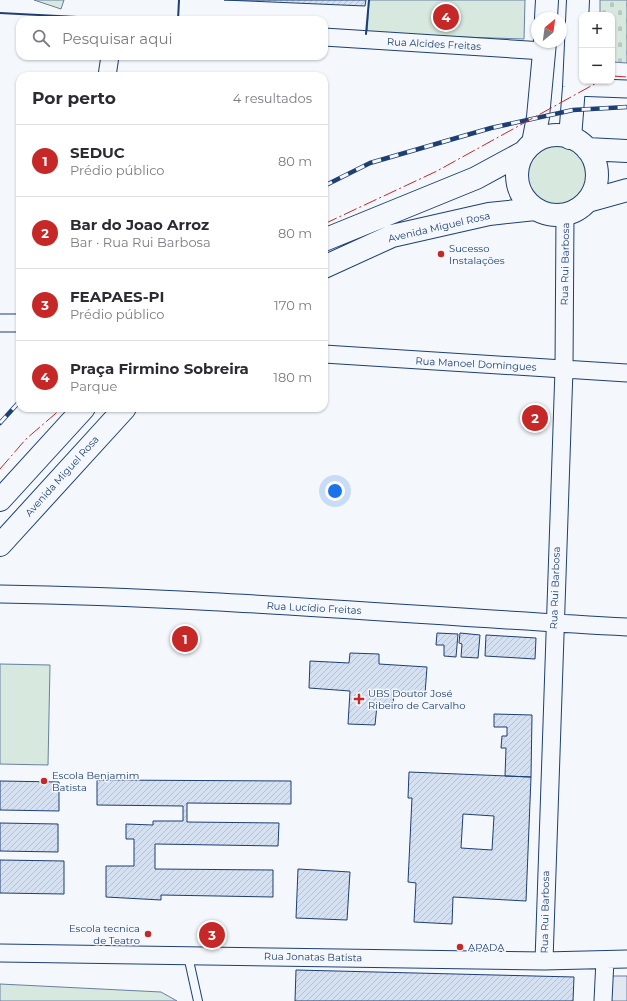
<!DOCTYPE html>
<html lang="pt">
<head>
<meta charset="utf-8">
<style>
	body { margin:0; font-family:Montserrat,sans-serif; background:#f2f2f3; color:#2b2b33 }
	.controls { position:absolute; right:12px; top:12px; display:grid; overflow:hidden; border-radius:8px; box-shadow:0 1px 3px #0004 }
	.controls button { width:36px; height:36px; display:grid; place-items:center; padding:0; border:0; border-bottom:1px solid #e1e1e2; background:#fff; color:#2b2b33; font:20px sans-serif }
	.compass { position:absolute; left:531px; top:12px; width:36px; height:36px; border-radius:50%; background:#fff; box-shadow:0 1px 3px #0004; rotate:29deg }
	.you { position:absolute; left:335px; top:491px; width:14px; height:14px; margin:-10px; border:3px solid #fff; border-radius:50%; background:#1a73e8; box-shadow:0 0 0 6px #1a73e833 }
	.badge { display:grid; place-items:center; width:26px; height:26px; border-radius:50%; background:#c62828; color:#fff; font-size:13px; font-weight:700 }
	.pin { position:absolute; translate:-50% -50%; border:2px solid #fff; box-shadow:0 1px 4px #0006 }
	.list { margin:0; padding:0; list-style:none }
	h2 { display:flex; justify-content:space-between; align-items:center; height:52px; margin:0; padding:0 16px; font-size:17px }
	h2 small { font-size:13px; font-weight:400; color:#7c7c81 }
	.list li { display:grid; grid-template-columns:26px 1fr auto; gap:12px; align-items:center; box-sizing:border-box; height:72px; padding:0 16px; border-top:1px solid #e1e1e2 }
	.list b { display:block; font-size:15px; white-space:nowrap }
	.list p { margin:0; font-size:13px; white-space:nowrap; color:#7c7c81 }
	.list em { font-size:13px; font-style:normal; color:#7c7c81 }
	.icon { flex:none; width:22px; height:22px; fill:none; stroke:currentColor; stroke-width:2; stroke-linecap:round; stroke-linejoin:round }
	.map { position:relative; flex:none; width:627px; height:1001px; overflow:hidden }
	.search { position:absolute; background:#fff; box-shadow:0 1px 3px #0004; left:16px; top:16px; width:312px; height:44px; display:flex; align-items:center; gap:10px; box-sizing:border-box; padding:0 14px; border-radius:12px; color:#7c7c81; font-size:15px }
	.panel { position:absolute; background:#fff; box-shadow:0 1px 3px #0004; left:16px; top:72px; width:312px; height:340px; border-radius:12px }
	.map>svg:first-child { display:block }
	.green { fill:#d7e8df; stroke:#687fa3 }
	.cemetery { fill:url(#cemetery-stones); stroke:#687fa3 }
	.parking { fill:#e3e8f0; stroke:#687fa3 }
	.building { fill:url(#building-hatch); stroke:#1d3f73; fill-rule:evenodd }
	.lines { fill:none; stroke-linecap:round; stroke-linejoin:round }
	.service-casing { stroke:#1d3f73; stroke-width:10 }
	.minor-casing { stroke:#1d3f73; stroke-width:19 }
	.secondary-casing { stroke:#1d3f73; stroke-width:24 }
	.primary-casing { stroke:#1d3f73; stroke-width:24 }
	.service { stroke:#f4f7fb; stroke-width:8 }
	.minor { stroke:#f4f7fb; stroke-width:17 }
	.secondary { stroke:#f4f7fb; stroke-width:22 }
	.primary { stroke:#f4f7fb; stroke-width:22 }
	.rail-casing { stroke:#1d3f73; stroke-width:4.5 }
	.rail { stroke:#f4f7fb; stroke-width:3; stroke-dasharray:9; stroke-linecap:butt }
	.wall { stroke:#1d3f73; stroke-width:2 }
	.power { stroke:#c62828; stroke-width:1; stroke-dasharray:14 3 2 3; stroke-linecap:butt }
	.poi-dot { fill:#c62828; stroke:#f4f7fb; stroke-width:1.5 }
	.labels { text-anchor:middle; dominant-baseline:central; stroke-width:3; stroke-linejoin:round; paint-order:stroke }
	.street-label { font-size:10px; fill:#1d3f73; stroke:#f4f7fb }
	.poi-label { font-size:10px; fill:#1d3f73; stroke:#f4f7fb; text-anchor:start }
</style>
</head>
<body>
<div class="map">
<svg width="627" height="1001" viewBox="0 0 627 1001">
	<defs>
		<pattern id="cemetery-stones" width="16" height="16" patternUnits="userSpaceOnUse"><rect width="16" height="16" fill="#d7e8df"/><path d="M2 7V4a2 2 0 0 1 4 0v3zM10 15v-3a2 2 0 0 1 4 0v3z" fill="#b8c8c3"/></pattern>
		<pattern id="building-hatch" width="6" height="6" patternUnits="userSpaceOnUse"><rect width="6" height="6" fill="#d5e0f0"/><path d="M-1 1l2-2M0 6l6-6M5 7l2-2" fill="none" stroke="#b6c1d1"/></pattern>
	</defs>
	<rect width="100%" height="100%" fill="#f4f7fb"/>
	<path class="green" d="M34,0H64L61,9Z
		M369,0H525L524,39L367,34Z
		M527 175a30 30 0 1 1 60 0a30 30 0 1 1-60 0Z
		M0,664L50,665L48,765L0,764Z
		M0,984L161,992L177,1001H0Z"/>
	<path class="cemetery" d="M600,0H627V63L612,62V15H600Z"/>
	<path class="parking" d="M610,976H627V1001H609Z"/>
	<path class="building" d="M224,0H366L365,6Z
		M437,633L458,634L456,657L444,656V645H436Z
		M460,633L480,635L478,658L461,657L462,644L459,643Z
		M486,635L536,638L535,659L485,656Z
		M350,653L379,654V664L427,667L425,694L394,692L393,706L377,705L375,725L348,724L350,691L309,688L310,661L349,663Z
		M494,714L532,715L531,777L505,776L506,748H501L502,736H507V727H494Z
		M409,772L531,777L526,901L453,897L452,924L414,922L416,883L408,882L412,798H408ZM463,814L494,816L492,850L461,848Z
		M97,780L291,781V804L187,803V822L279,823L278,846L155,844V869L273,870V897L161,895V900L106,897V866H134V839H126V824L153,825V821H183V806L97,805Z
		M0,781L59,782V811L0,810Z
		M0,823L58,824V852L0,851Z
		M0,860L64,861V894L0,893Z
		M298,869L350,872L347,920L296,918Z
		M296,970L574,977L573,1001H295Z"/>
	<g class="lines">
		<defs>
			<path id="service" d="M188,956L198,1001"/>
			<path id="minor" d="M324,37L544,51
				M107,76L110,56
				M574,87L627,89
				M0,323H20
				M324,354L627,373
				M0,594C209,597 418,616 627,627
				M0,953L544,961L627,959
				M544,961L564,369L565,215
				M603,1001L605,960"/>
			<path id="secondary" d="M546,18L547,0
				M570,138L574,87L578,0
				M533,143L538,117L545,42"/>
			<path id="primary" d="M517 175a40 40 0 1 1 80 0a40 40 0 1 1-80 0Z
				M587,149L627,151
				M588,201L627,190
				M324,240L476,178L524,152
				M324,267L392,236L489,214L535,209
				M0,500L84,408
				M0,545L125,408"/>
		</defs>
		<use href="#service" class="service-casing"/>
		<use href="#minor" class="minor-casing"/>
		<use href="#secondary" class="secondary-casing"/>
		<use href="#primary" class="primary-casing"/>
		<use href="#service" class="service"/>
		<use href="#minor" class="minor"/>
		<use href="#secondary" class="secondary"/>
		<use href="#primary" class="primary"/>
		<defs>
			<path id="rail" d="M324,186L370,163L491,128L573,110L627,107
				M0,423L20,401"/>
		</defs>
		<use href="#rail" class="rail-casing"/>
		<use href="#rail" class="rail"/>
		<path class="wall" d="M0,13L135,20
			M178,20L179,0
			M366,34L369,0"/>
		<path class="power" d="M612,76L627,77
			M324,224L437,171L600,81
			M0,469L26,439L62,408"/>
	</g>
	<g class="poi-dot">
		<circle cx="441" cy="254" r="4"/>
		<path d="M357 693h4v4h4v4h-4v4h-4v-4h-4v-4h4z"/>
		<circle cx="44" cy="781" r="4"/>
		<circle cx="148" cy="934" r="4"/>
		<circle cx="460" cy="947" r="4"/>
	</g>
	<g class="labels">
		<g class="street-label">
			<text transform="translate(434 44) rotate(3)">Rua Alcides Freitas</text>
			<text transform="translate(439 227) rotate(-13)">Avenida Miguel Rosa</text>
			<text transform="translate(565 264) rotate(-89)">Rua Rui Barbosa</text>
			<text transform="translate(476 364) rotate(3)">Rua Manoel Domingues</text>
			<text transform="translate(62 476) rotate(-48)">Avenida Miguel Rosa</text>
			<text transform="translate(555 588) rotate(-88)">Rua Rui Barbosa</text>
			<text transform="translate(314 608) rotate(3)">Rua Lucídio Freitas</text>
			<text transform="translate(545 912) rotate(-89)">Rua Rui Barbosa</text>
			<text transform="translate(313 957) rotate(1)">Rua Jonatas Batista</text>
		</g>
		<g class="poi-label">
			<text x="449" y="248">Sucesso<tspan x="449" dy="12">Instalações</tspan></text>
			<text x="368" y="693">UBS Doutor José<tspan x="368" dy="12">Ribeiro de Carvalho</tspan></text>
			<text x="52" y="775">Escola Benjamim<tspan x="52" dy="12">Batista</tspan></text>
			<text x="140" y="928" text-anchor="end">Escola tecnica<tspan x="140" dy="12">de Teatro</tspan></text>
			<text x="468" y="947">APADA</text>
		</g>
	</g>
</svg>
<div class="controls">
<button>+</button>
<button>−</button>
</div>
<svg class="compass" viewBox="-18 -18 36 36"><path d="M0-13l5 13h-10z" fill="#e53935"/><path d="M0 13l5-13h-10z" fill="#7c7c81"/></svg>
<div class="you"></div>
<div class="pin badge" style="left:185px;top:639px">1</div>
<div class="pin badge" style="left:535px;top:418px">2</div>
<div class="pin badge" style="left:212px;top:935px">3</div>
<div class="pin badge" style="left:446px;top:17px">4</div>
<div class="search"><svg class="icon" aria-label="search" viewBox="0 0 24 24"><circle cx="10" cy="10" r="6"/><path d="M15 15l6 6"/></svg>Pesquisar aqui</div>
<section class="panel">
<h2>Por perto<small>4 resultados</small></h2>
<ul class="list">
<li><span class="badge">1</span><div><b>SEDUC</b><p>Prédio público</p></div><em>80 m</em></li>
<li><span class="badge">2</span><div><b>Bar do Joao Arroz</b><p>Bar · Rua Rui Barbosa</p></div><em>80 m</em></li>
<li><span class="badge">3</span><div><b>FEAPAES-PI</b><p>Prédio público</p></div><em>170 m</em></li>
<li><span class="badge">4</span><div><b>Praça Firmino Sobreira</b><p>Parque</p></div><em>180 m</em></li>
</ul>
</section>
</div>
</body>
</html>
